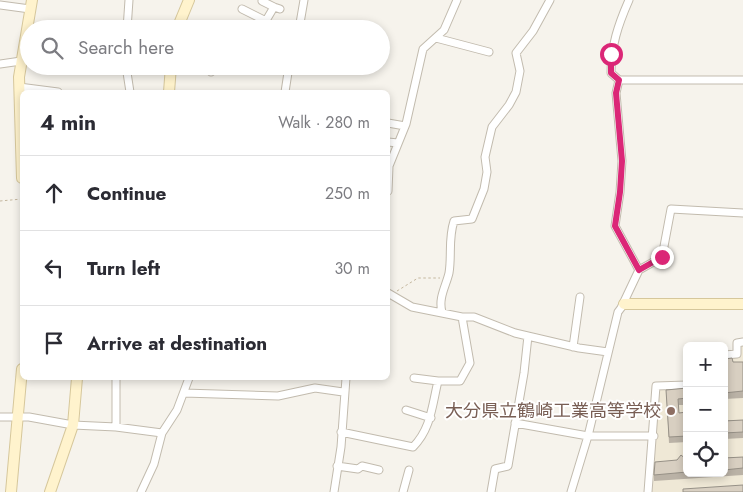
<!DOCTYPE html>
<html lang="en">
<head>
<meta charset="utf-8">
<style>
	body { margin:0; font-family:Jost,"Noto Sans JP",sans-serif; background:#f7f7f7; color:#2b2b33 }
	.controls { position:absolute; right:15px; bottom:15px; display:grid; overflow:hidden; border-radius:8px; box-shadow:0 2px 8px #0003 }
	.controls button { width:45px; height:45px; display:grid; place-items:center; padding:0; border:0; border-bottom:1px solid #e1e1e2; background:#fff; color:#2b2b33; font:25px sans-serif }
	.stop { position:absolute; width:15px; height:15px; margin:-11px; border:4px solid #db2777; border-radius:50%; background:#fff }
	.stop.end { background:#db2777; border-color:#fff; box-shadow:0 1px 5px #0008 }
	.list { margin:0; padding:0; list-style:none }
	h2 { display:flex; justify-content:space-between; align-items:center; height:65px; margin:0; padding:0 20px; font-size:21px }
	h2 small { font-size:16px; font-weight:400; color:#7c7c81 }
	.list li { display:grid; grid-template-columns:32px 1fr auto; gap:15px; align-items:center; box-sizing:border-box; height:75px; padding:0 20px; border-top:1px solid #e1e1e2 }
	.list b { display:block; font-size:19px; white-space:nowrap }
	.list em { font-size:16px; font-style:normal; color:#7c7c81 }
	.icon { flex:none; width:28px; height:28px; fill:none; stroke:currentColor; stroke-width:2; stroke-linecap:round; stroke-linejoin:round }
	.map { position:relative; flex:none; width:743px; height:492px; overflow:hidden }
	.search { position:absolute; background:#fff; box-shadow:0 2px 8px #0003; left:20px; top:20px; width:370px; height:55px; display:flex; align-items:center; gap:12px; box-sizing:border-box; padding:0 18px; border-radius:28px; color:#7c7c81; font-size:19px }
	.panel { position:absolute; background:#fff; box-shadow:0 2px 8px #0003; left:20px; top:90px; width:370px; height:290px; border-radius:8px }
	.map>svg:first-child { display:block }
	.education { fill:#efe8d6 }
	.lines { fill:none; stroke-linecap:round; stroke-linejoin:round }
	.street-casing { stroke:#c2bbae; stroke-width:9 }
	.secondary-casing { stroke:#d6c79b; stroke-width:12 }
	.path { stroke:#c4b79f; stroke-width:1; stroke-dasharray:2.5 2.5; stroke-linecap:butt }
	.street { stroke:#fff; stroke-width:7 }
	.secondary { stroke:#fff3cd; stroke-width:10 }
	.wall { fill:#bab2a6 }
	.building { fill:#d8cfc1; stroke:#979187 }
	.route { stroke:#db2777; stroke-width:6 }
	.education-dot { fill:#8d6e63; stroke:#fff; stroke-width:2 }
	.labels { text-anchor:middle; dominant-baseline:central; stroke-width:4; stroke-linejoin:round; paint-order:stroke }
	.education-label { font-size:18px; fill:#785e54; stroke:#fff; text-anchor:end }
</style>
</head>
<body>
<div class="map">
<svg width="743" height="492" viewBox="0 0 743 492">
	<rect width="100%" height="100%" fill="#f6f3ec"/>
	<path class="education" d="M743,342V492H648L656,386L687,385V473H724V355L737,354V343Z"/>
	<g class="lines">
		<defs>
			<path id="street" d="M629,0C618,25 611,46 611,73L619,80H743
				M262,1L274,7
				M0,5L30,9
				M242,9L266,21
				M127,29L129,0
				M230,29L231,26L243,29
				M261,29L274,7L280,9
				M299,29L304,0
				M436,38L489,52
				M0,64L21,61
				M126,66L130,92
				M211,72V66
				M619,80L616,93L622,161L620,192L615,226L639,270
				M19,87L58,92
				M285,92L289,66
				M388,123L405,126
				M388,142L398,143
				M388,191L389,166L406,124L423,49L444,30L457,0
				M388,293L412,307L462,317H474L515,333L579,348L608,352
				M621,308L639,270L662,257L671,209L743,213
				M442,312C438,298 446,286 449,273C452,255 448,239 454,221L472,219L484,189L487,172L485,157L492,127L509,105L516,92L520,71L516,53L533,31L550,0
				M573,347L580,297
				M724,355L737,354V343L743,342
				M414,378L438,381
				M184,393L278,396L315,388L343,392
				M406,410L431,418
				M0,417H29L73,425L116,427L162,433
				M515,423L588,436H654
				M116,427V378
				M341,432L413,447C431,429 432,406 438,381H460L470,363L462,317
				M337,466L358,469L362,466L379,470
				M141,492L154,464L162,433L177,410L189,378
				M334,492L341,447L346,378
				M403,492L409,470
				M491,492L495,469L508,466L524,373L528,336
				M571,492L588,436L618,312L624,304
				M648,492L656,386L687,385"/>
			<path id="secondary" d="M177,29L189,0
				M169,92L171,66
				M22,178L19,77L32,0
				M624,304H743
				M11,492L22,369
				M50,492L73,425L77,378"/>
		</defs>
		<use href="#street" class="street-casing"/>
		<use href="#secondary" class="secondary-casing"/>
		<path class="path" d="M0,201L22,199
			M397,291L418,278H440"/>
		<use href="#street" class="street"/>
		<use href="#secondary" class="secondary"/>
	</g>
	<path class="wall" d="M724,359L733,362H743V398L724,399Z
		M687,388V405H679V413L687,412V442L669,443L666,390Z
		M743,420V438L724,439V421Z
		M743,457V475L654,481V475L687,460V473H724V458Z"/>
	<path class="building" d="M732,358L733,362H743V391L724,393V359Z
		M687,388V398L678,399L679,413L687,412V436L669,437L666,390Z
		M743,420V432L724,433V421Z
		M681,455L687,460V472L654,475L655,462L677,460Z
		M743,457V468L724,470V458Z
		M743,485V492H683V489Z"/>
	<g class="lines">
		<path class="route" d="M611,54V73L619,80L616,93L622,161L620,192L615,226L639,270L662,257"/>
	</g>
	<circle class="education-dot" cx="671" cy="411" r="5"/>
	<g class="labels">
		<g class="education-label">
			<text x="661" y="411">大分県立鶴崎工業高等学校</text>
		</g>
	</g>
</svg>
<div class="controls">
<button>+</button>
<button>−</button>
<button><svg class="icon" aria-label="locate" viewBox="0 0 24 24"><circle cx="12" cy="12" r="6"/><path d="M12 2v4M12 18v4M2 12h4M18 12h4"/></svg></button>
</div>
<div class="stop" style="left:611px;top:54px"></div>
<div class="stop end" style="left:662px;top:257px"></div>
<div class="search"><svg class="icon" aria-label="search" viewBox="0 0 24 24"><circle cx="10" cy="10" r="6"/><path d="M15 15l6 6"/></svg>Search here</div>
<section class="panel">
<h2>4 min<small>Walk · 280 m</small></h2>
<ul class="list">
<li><svg class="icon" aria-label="ahead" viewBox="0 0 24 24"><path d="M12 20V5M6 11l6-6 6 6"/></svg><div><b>Continue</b></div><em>250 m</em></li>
<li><svg class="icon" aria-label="left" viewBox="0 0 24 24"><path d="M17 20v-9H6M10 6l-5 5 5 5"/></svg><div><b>Turn left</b></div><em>30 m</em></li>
<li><svg class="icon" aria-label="arrive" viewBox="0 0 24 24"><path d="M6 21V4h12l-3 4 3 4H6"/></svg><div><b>Arrive at destination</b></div></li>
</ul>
</section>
</div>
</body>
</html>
